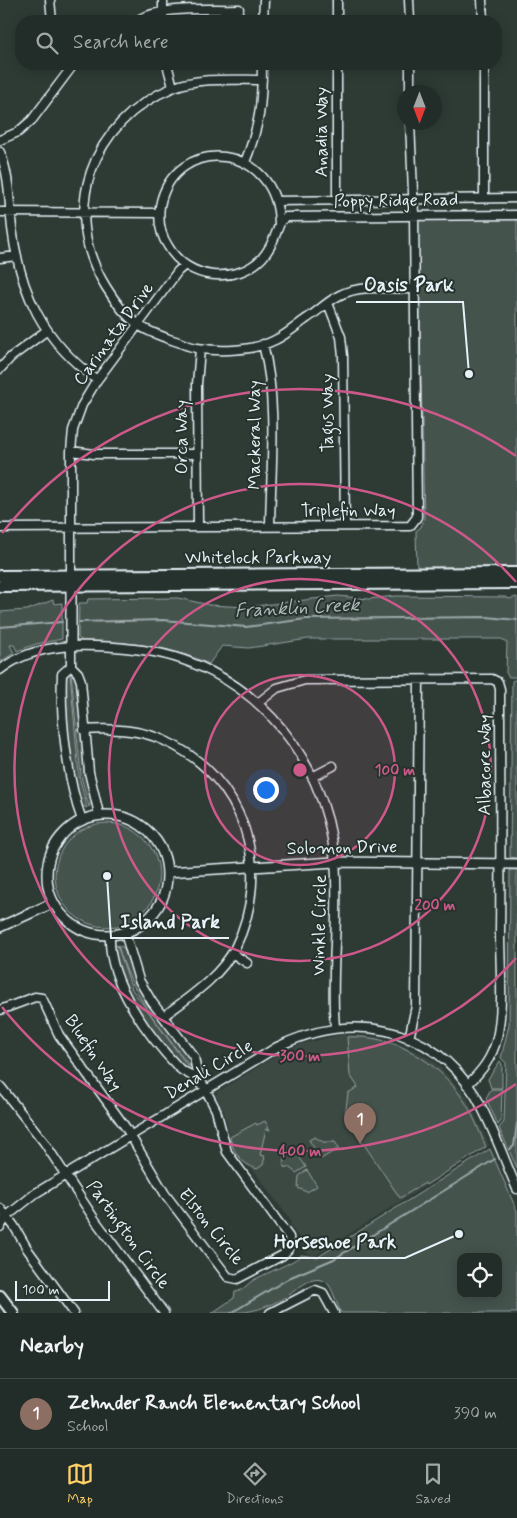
<!DOCTYPE html>
<html lang="en">
<head>
<meta charset="utf-8">
<style>
	body { margin:0; font-family:Mynerve,sans-serif; background:#2e3834; color:#f1f3f6 }
	.controls { position:absolute; right:15px; bottom:15px; display:grid; overflow:hidden; border-radius:10px; box-shadow:0 2px 12px #0003 }
	.controls button { width:45px; height:45px; display:grid; place-items:center; padding:0; border:0; border-bottom:1px solid #3f4845; background:#222c28; color:#f1f3f6; font:25px sans-serif }
	.compass { position:absolute; left:397px; top:85px; width:45px; height:45px; border-radius:50%; background:#222c28; box-shadow:0 2px 12px #0003; rotate:180deg }
	.scale { position:absolute; left:15px; bottom:12px; width:95px; box-sizing:border-box; padding-left:5px; border:2px solid #e8f1f8; border-top:0; font-size:14px; line-height:18px; white-space:nowrap; color:#e8f1f8; -webkit-text-stroke:4px #26332d; paint-order:stroke }
	.you { position:absolute; left:265px; top:789px; width:18px; height:18px; margin:-12px; border:4px solid #fff; border-radius:50%; background:#1a73e8; box-shadow:0 0 0 8px #1a73e833 }
	.badge { display:grid; place-items:center; width:32px; height:32px; border-radius:50%; background:#ffd166; color:#fff; font-size:16px; font-weight:700 }
	.pin { position:absolute; translate:-50% -41px; filter:drop-shadow(0 1px 2px #0008) }
	.pin::after { content:''; position:absolute; top:26px; width:18px; height:15px; background:inherit; clip-path:polygon(0 0,100% 0,50% 100%) }
	.list { margin:0; padding:0; list-style:none }
	h2 { display:flex; justify-content:space-between; align-items:center; height:65px; margin:0; padding:0 20px; font-size:21px }
	h2 small { font-size:16px; font-weight:400; color:#a2a7a8 }
	.list li { display:grid; grid-template-columns:32px 1fr auto; gap:15px; align-items:center; box-sizing:border-box; height:70px; padding:0 20px; border-top:1px solid #3f4845 }
	.list b { display:block; font-size:19px; white-space:nowrap }
	.list p { margin:0; font-size:16px; white-space:nowrap; color:#a2a7a8 }
	.list em { font-size:16px; font-style:normal; color:#a2a7a8 }
	.icon { flex:none; width:28px; height:28px; fill:none; stroke:currentColor; stroke-width:2; stroke-linecap:round; stroke-linejoin:round }
	.map { position:relative; flex:none; width:517px; height:1313px; overflow:hidden }
	.search { position:absolute; background:#222c28; box-shadow:0 2px 12px #0003; left:15px; right:15px; top:15px; height:55px; display:flex; align-items:center; gap:12px; box-sizing:border-box; padding:0 18px; border-radius:20px; color:#a2a7a8; font-size:19px }
	.sheet { height:135px; background:#222c28 }
	nav { display:flex; justify-content:space-around; align-items:center; box-sizing:border-box; height:70px; border-top:1px solid #3f4845; background:#222c28; font-size:14px; color:#a2a7a8 }
	nav a { display:grid; justify-items:center; gap:2px }
	nav .on { color:#ffd166 }
	.map>svg:first-child { display:block }
	.built { fill:#3b4843 }
	.green { fill:#45524e; stroke:#96a2a3; fill-rule:evenodd }
	.lines { fill:none; stroke-linecap:round; stroke-linejoin:round }
	.stream { stroke:#9da8a9; stroke-width:2 }
	.minor-casing { stroke:#e8f1f8; stroke-width:11 }
	.tertiary-casing { stroke:#e8f1f8; stroke-width:12 }
	.secondary-casing { stroke:#e8f1f8; stroke-width:14 }
	.minor { stroke:#26332d; stroke-width:8 }
	.tertiary { stroke:#26332d; stroke-width:9 }
	.secondary { stroke:#26332d; stroke-width:10 }
	.ring { fill:none; stroke:#cd598a; stroke-width:2.5 }
	.labels { text-anchor:middle; dominant-baseline:central; stroke-width:4; stroke-linejoin:round; paint-order:stroke }
	.street-label { font-size:18px; fill:#e8f1f8; stroke:#26332d }
	.water-label { font-size:19px; font-style:italic; fill:#b0babd; stroke:#26332d }
	.centre { fill:#cd598a; stroke:#26332d; stroke-width:2.5 }
	.ring-label { font-size:15px; text-anchor:middle; font-weight:bold; fill:#cd598a; stroke:#26332d; stroke-width:4; stroke-linejoin:round; paint-order:stroke }
	.leader { fill:none; stroke:#e8f1f8; stroke-width:2 }
	.callout-dot { fill:#e8f1f8; stroke:#26332d; stroke-width:2 }
	.callout-label { font-size:19px; text-anchor:middle; font-weight:bold; fill:#e8f1f8; stroke:#26332d; stroke-width:4; stroke-linejoin:round; paint-order:stroke }
</style>
</head>
<body>
<div class="map">
<svg width="517" height="1313" viewBox="0 0 517 1313">
	<rect width="100%" height="100%" fill="#2e3b35"/>
	<filter id="ink" filterUnits="userSpaceOnUse"><feTurbulence type="fractalNoise" baseFrequency=".02" numOctaves="2"/><feDisplacementMap in="SourceGraphic" scale="10" xChannelSelector="R" yChannelSelector="G"/><feConvolveMatrix kernelMatrix="1 2 1 2 8 2 1 2 1" color-interpolation-filters="sRGB"/></filter>
	<g filter="url(#ink)">
		<path class="built" d="M343,1034L377,1037L393,1041L420,1053L435,1062L466,1096L489,1145L315,1256L301,1251L302,1240L291,1228L290,1220L255,1172L240,1160L232,1145L224,1112L216,1095L217,1092L279,1054L301,1044Z"/>
		<path class="green" d="M517,218V569L417,570L416,531L421,527L424,519L418,223L420,219Z
			M338,596L369,599L395,596L505,597L509,599L517,597V677H509L506,673L507,643L502,639H308L249,648L222,646L209,664C168,645 128,642 83,641L78,638L79,603H87L88,599L178,598L209,605L247,607Z
			M53,600L54,604L62,603V639L36,644L17,651L14,645H10L14,653L0,662V612L27,610Z
			M70,673L79,776L87,808L81,805C69,766 67,720 65,679Z
			M71,673L76,679L85,767L92,801L89,807L81,776Z
			M517,679V858L510,857L512,681Z
			M55 875a52 52 0 1 1 104 0a52 52 0 1 1-104 0Z
			M510,870H517V1168L499,1128L504,1122L506,1063L501,1058L509,1025Z
			M117,945L132,989L189,1068L181,1066C156,1032 114,992 114,947Z
			M118,945L124,948C136,992 163,1023 191,1059L190,1067C161,1028 130,993 118,945Z
			M347,1037C394,1034 437,1061 463,1099C473,1113 479,1131 486,1147L426,1185L425,1183L400,1198L345,1116L348,1093L358,1087L350,1075Z
			M500,1061L502,1064V1088H491L488,1079Z
			M491,1089H502L501,1121L498,1125L486,1098Z
			M265,1121L270,1130L266,1129L260,1155L265,1156L263,1165L257,1169C242,1164 233,1153 230,1137L256,1123L257,1125Z
			M315,1137L323,1142H335L339,1148L321,1159L309,1140Z
			M490,1149L517,1211V1313H341C337,1305 332,1286 326,1282C312,1273 297,1290 286,1297C256,1313 246,1313 212,1313L234,1298L235,1292C243,1291 246,1285 252,1281C263,1274 296,1262 301,1255L318,1257ZM461,1257H498V1294H461Z
			M295,1150L306,1167L296,1173L290,1168L284,1167L285,1157Z
			M307,1170L317,1186L307,1192L298,1188L299,1176Z"/>
		<g class="lines">
			<path class="stream" d="M79,622L163,620L246,627L306,619L487,617L517,620
				M0,627L62,622
				M509,1150L514,1146L517,1123
				M231,1313L291,1277L334,1259L495,1159"/>
			<defs>
				<path id="minor" d="M50,0L52,21
					M163,0V21
					M337,0V21
					M409,0L410,21
					M482,0L483,21
					M136,21C162,5 208,10 239,9
					M263,21L264,0
					M167,64L173,87
					M337,64V200
					M410,64V92
					M484,64V198
					M262,80C235,80 197,77 172,88C91,121 59,212 106,287C114,300 125,315 137,324C146,331 161,336 172,340C180,342 188,347 197,348C219,352 254,351 275,340C286,335 296,326 306,319C317,312 328,301 340,295C361,284 391,289 414,289
					M0,140L18,132L32,120L74,64
					M0,152C10,177 9,202 12,228C20,293 43,341 97,380
					M245,162C260,125 262,104 262,64
					M277,201L517,198
					M0,212L159,213
					M279,225C279,142 174,133 160,206C158,220 160,234 168,246C187,280 236,285 262,258C273,246 275,234 281,221L286,217L517,215
					M0,258L17,256
					M328,303L341,337L343,356L345,526
					M263,344C278,402 271,466 270,526
					M0,369L11,357L46,331
					M71,451L94,454H197
					M198,526L197,384L200,349
					M0,528L410,526L417,517L414,215L410,122
					M71,575V451L73,430L82,405L97,380L178,271L185,265
					M71,647V666
					M71,666L62,674C60,716 67,780 82,820
					M71,666L78,673L81,681L89,772L99,814
					M0,670C36,641 89,644 134,649C246,661 325,751 335,861C340,914 330,973 335,1027
					M258,703L277,688L305,680L492,679L498,682L500,689C500,770 501,851 500,932C500,966 504,1005 497,1038C492,1058 482,1071 467,1085
					M84,730C111,728 138,729 163,740C245,776 274,869 235,948C220,977 189,997 164,1016
					M314,776L333,766
					M110,936C108,982 148,1036 179,1068C183,1072 188,1073 192,1076C195,1079 197,1082 200,1084
					M232,953L247,963
					M0,1010L35,997L42,998L59,1035L126,1128L165,1194L228,1277L237,1279L283,1255L290,1247L289,1237L227,1152L216,1110L197,1073L194,1057L152,1002L139,980L125,933
					M409,1039L416,1006L419,680
					M0,1086L44,1142L95,1220L164,1313
					M0,1208L14,1226L28,1250L74,1313
					M0,1227L7,1216L36,1193L277,1047C349,1011 430,1024 475,1095C492,1124 504,1159 517,1189
					M270,1313L315,1290L323,1293L334,1313"/>
				<path id="tertiary" d="M71,647V580
					M47 875a60 60 0 1 1 120 0a60 60 0 1 1-120 0Z
					M167,872L335,862L517,864
					M0,927L53,903"/>
				<path id="secondary" d="M0,576L517,573
					M0,586L517,583
					M0,1296L13,1313"/>
			</defs>
			<use href="#minor" class="minor-casing"/>
			<use href="#tertiary" class="tertiary-casing"/>
			<use href="#secondary" class="secondary-casing"/>
			<use href="#minor" class="minor"/>
			<use href="#tertiary" class="tertiary"/>
			<use href="#secondary" class="secondary"/>
		</g>
	</g>
	<circle cx="300" cy="770" r="95" fill="#cd598a" fill-opacity=".12"/>
	<g class="ring">
		<circle cx="300" cy="770" r="95"/>
		<circle cx="300" cy="770" r="191"/>
		<path d="M516 958A286 286 0 1 1 516 582"/>
		<path d="M516 1084A381 381 0 0 1 2 1007M2 533A381 381 0 0 1 516 456"/>
	</g>
	<g class="labels">
		<g class="street-label">
			<text transform="translate(322 132) rotate(-90)">Anadia Way</text>
			<text transform="translate(396 201) rotate(-1)">Poppy Ridge Road</text>
			<text transform="translate(114 334) rotate(-54)">Carinata Drive</text>
			<text transform="translate(328 413) rotate(-90)">Tagus Way</text>
			<text transform="translate(255 435) rotate(-90)">Mackeral Way</text>
			<text transform="translate(182 437) rotate(-90)">Orca Way</text>
			<text x="348" y="511">Triplefin Way</text>
			<text x="258" y="558">Whitelock Parkway</text>
			<text transform="translate(485 765) rotate(-90)">Albacore Way</text>
			<text transform="translate(342 848) rotate(-1)">Solomon Drive</text>
			<text transform="translate(320 925) rotate(-89)">Winkle Circle</text>
			<text transform="translate(93 1053) rotate(56)">Bluefin Way</text>
			<text transform="translate(209 1070) rotate(-31)">Denali Circle</text>
			<text transform="translate(211 1227) rotate(51)">Elston Circle</text>
			<text transform="translate(128 1235) rotate(54)">Partington Circle</text>
		</g>
		<g class="water-label">
			<text transform="translate(297 608) rotate(-3)">Franklin Creek</text>
		</g>
	</g>
	<circle cx="300" cy="770" r="8" class="centre"/>
	<g class="ring-label">
		<text x="395" y="775">100 m</text>
		<text x="435" y="910">200 m</text>
		<text x="300" y="1061">300 m</text>
		<text x="300" y="1156">400 m</text>
	</g>
	<path class="leader" d="M469 374L463 302H356M107 876L111 938H229M459 1234L405 1258H265"/>
	<g class="callout-dot">
		<circle cx="469" cy="374" r="5"/>
		<circle cx="107" cy="876" r="5"/>
		<circle cx="459" cy="1234" r="5"/>
	</g>
	<g class="callout-label">
		<text x="409" y="291">Oasis Park</text>
		<text x="170" y="928">Island Park</text>
		<text x="335" y="1248">Horseshoe Park</text>
	</g>
</svg>
<div class="controls">
<button><svg class="icon" aria-label="locate" viewBox="0 0 24 24"><circle cx="12" cy="12" r="6"/><path d="M12 2v4M12 18v4M2 12h4M18 12h4"/></svg></button>
</div>
<svg class="compass" viewBox="-18 -18 36 36"><path d="M0-13l5 13h-10z" fill="#e53935"/><path d="M0 13l5-13h-10z" fill="#a2a7a8"/></svg>
<div class="scale">100 m</div>
<div class="you"></div>
<div class="pin badge" style="left:360px;top:1144px;background:#8d6e63">1</div>
<div class="search"><svg class="icon" aria-label="search" viewBox="0 0 24 24"><circle cx="10" cy="10" r="6"/><path d="M15 15l6 6"/></svg>Search here</div>
</div>
<section class="sheet">
<h2>Nearby<small></small></h2>
<ul class="list">
<li><span class="badge" style="background:#8d6e63">1</span><div><b>Zehnder Ranch Elementary School</b><p>School</p></div><em>390 m</em></li>
</ul>
</section>
<nav>
<a class="on"><svg class="icon" aria-label="map" viewBox="0 0 24 24"><path d="M3 6l6-2 6 2 6-2v14l-6 2-6-2-6 2zM9 4v14M15 6v14"/></svg>Map</a>
<a><svg class="icon" aria-label="directions" viewBox="0 0 24 24"><path d="M12 3l9 9-9 9-9-9zM9 14v-3h6M13 9l2 2-2 2"/></svg>Directions</a>
<a><svg class="icon" aria-label="saved" viewBox="0 0 24 24"><path d="M7 4h10v16l-5-4-5 4z"/></svg>Saved</a>
</nav>
</body>
</html>
